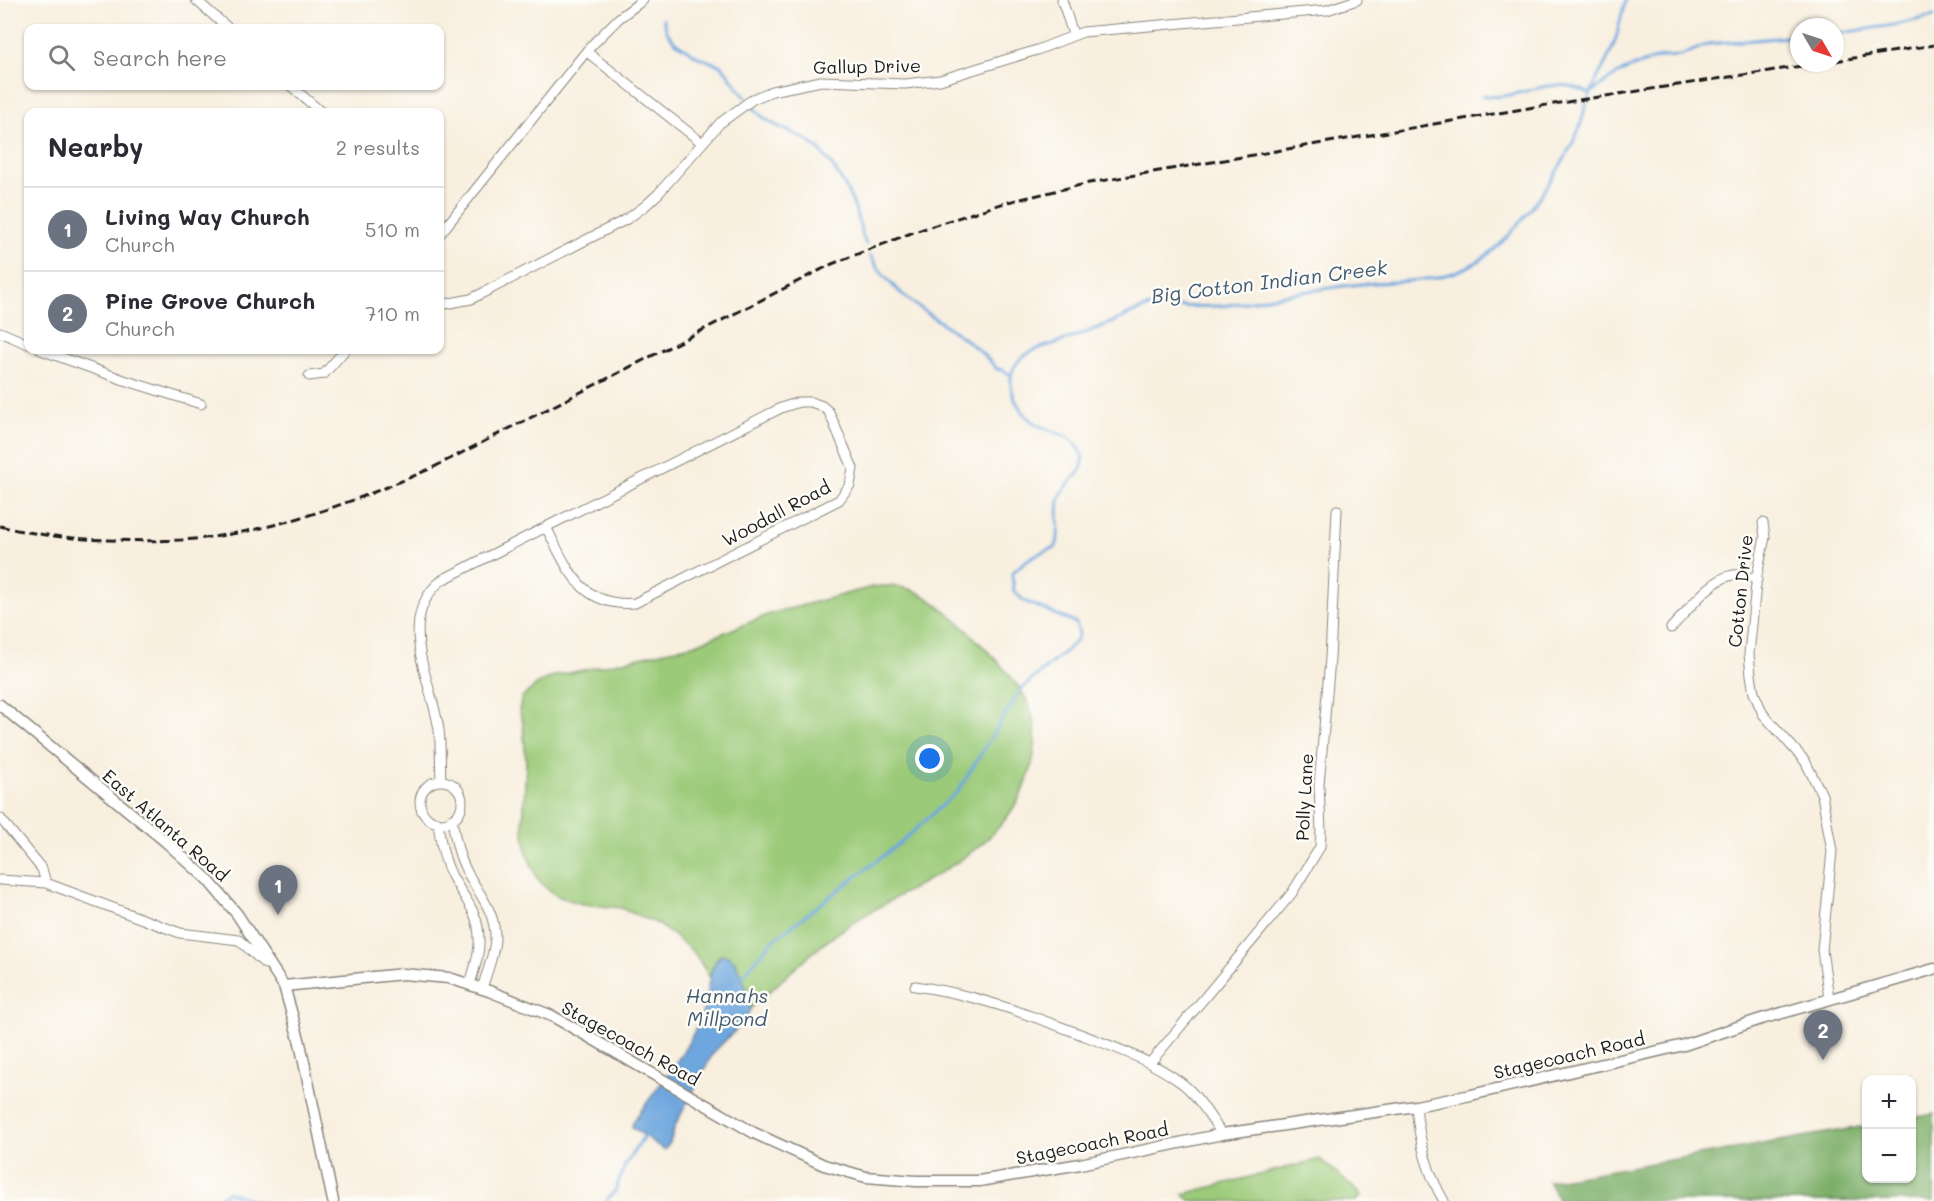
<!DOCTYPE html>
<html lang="en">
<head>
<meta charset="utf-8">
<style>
	body { margin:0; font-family:Mali,sans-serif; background:#f7f7f7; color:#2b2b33 }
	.controls { position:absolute; right:18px; bottom:18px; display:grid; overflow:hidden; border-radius:12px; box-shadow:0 2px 4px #0004 }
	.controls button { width:54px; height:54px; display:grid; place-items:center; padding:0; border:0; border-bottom:2px solid #e1e1e2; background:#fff; color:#2b2b33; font:30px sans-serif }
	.compass { position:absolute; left:1790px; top:18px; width:54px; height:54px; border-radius:50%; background:#fff; box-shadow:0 2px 4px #0004; rotate:129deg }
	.you { position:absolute; left:930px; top:759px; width:21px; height:21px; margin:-15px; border:4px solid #fff; border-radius:50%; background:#1a73e8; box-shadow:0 0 0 9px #1a73e833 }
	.badge { display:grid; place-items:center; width:39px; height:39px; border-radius:50%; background:#7c3aed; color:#fff; font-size:20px; font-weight:700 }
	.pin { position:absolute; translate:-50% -50px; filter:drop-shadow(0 2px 3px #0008) }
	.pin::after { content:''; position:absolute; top:32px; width:21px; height:18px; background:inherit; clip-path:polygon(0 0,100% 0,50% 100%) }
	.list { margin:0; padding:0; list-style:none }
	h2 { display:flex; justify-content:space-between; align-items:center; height:78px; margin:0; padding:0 24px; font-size:26px }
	h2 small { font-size:20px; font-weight:400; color:#7c7c81 }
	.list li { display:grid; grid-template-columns:39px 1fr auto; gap:18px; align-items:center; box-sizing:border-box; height:84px; padding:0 24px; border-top:2px solid #e1e1e2 }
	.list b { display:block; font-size:22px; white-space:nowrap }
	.list p { margin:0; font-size:20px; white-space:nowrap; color:#7c7c81 }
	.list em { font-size:20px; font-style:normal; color:#7c7c81 }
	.icon { flex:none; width:33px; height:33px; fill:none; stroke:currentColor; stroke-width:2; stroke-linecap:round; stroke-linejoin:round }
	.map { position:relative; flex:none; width:1934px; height:1201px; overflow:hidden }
	.search { position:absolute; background:#fff; box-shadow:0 2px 4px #0004; left:24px; top:24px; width:420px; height:66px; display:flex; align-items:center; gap:15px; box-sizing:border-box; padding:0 21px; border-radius:12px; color:#7c7c81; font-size:22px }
	.panel { position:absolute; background:#fff; box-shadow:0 2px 4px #0004; left:24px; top:108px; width:420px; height:246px; border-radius:12px }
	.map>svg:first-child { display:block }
	.green { fill:#9bca78; stroke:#5c734a; stroke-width:1.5 }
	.forest { fill:#7cae68; stroke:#4c6542; stroke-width:1.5 }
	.water { fill:#6ea7de; stroke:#45627d; stroke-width:1.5 }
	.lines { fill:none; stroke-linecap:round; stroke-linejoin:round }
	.stream { stroke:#6ea7de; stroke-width:3 }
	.minor-casing { stroke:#8a867e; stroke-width:11 }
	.tertiary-casing { stroke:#8a867e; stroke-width:13 }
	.minor { stroke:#fff; stroke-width:9 }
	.tertiary { stroke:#fff; stroke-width:10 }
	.rail { stroke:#1c1c1c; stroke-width:3; stroke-dasharray:9 4.5; stroke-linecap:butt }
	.labels { text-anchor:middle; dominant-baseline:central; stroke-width:5; stroke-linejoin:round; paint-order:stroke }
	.street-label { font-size:18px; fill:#1c1c1c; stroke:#fdfcf7 }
	.water-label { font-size:20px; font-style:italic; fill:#415b73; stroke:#fdfcf7 }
</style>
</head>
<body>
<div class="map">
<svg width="1934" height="1201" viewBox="0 0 1934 1201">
	<rect width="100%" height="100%" fill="#fdfcf7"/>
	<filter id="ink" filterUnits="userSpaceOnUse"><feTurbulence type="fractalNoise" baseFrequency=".0167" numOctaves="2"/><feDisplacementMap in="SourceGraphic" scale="12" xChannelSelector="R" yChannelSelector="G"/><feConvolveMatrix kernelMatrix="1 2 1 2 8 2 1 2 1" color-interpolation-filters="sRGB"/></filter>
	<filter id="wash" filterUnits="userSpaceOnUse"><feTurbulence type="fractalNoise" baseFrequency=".008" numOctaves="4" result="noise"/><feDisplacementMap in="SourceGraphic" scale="24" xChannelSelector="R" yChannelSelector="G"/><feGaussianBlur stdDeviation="1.35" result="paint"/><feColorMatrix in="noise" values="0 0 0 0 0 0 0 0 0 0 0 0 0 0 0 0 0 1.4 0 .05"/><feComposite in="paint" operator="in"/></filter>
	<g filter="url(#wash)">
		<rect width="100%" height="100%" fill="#f8efdf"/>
		<path class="green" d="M885,586C894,586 903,587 912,590C940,600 977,640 998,662C1028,694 1043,720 1032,764C1011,854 919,879 851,924C814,948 783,980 750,1009L749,996L735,962L722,955L717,958L710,978L696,955L689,948L658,924L621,908L582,904L557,896L546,888L537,878L527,854L523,828L526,762L523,723L519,710L522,697L542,681L554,676L593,668L696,644L770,614L872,587Z
			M1320,1159L1362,1195L1357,1201H1191L1183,1194Z"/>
		<path class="forest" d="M1934,1114V1201H1559L1548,1181L1866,1126V1178H1912V1118Z"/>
		<path class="water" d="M722,955C733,956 736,963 740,973C744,983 752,998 750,1009C748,1023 721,1042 712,1055L675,1126L670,1143L664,1150L632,1127L633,1122C657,1087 689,1052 703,1011C708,996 708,963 722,955Z"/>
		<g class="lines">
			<path class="stream" d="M663,19L667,32L675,42L698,57L722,66L746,98
				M1835,34L1894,25L1934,16
				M1591,93L1606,81L1627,69L1661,57L1681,56L1708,44L1799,36
				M1482,95C1517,104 1550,70 1590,94
				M753,107C769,127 787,128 808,141C827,152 848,188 855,209C859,221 861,233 866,244
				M870,255C898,308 961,325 998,370L1001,369L1011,375
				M740,979L772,941L900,843L958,791L1021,689L1067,650L1075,642L1079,634L1076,623L1024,601L1014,591L1012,574C1026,558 1036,554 1056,547C1062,530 1055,514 1060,497C1065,480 1092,472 1080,450C1073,436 1056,433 1042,427C1020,418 1002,386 1016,364C1026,349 1050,346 1066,340C1082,334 1098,328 1113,322C1127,316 1141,307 1156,307C1177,306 1197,307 1218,306C1238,305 1258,299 1278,296C1300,292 1322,289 1344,286C1397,278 1444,289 1490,253C1522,227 1563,167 1579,129C1583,118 1585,106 1590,95C1596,77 1608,62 1614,44C1619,30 1621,14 1626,0
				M213,1201L228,1192L257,1201
				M606,1201L615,1191L625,1165L646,1133"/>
		</g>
	</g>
	<g filter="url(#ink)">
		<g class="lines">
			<defs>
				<path id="minor" d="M196,0L228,28
					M1062,0L1073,34
					M587,52L701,142
					M291,86L321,112
					M440,234L589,48L619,18L643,0
					M440,305L471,299L627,219L645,206L658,194L720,123L753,99L772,91L821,81L905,84L940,80L1037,50L1083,32L1327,10L1357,0
					M0,332L28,344
					M41,350L124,380L201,404
					M309,376L324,374L345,350
					M1763,523L1765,537L1757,575L1749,654L1751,675L1754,693L1763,714L1805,761L1822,795L1832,851L1822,950L1829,998
					M1671,628C1686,613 1711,578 1733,575C1742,574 1749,577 1757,580
					M441,781C440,764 441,747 439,730C432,681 394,619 442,580L546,527C567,567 580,608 635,603L839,500L850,485L853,468L829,412L822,406L811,402H799L781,408L546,527
					M420 802a21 21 0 1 1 42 0a21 21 0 1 1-42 0Z
					M0,818L42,869L46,883
					M452,819C455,838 458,855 467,872C479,894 496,912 495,939C494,956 487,972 482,988
					M438,822C440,841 443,859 452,876C464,899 479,911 479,939C480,954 474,970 470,984
					M0,880L46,883L180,933L239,940L265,964
					M915,986C970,993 1021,1012 1072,1031C1111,1046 1150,1059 1183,1084C1199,1097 1210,1117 1222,1134
					M1150,1063L1292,893L1320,847L1321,831L1319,785L1330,659L1337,510
					M1416,1106C1419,1140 1426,1171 1444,1201"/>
				<path id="tertiary" d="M0,705L166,842L207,879L237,914L284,986L300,1043L333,1201
					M284,986L403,974L449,978L489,991L552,1016L584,1034L754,1133L824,1165L866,1177L916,1181H979L1080,1164L1222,1134L1416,1106L1471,1095L1684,1045L1758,1020L1934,969"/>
			</defs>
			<use href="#minor" class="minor-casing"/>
			<use href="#tertiary" class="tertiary-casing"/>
			<use href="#minor" class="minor"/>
			<use href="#tertiary" class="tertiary"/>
			<path class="rail" d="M1835,61L1934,45
				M0,526C35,535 73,539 109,540C145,541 183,542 219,536C293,525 363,498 432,468L832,264L914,232L1004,203L1089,183L1534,107L1821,63"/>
		</g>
	</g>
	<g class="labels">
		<g class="street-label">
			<text transform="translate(867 66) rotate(-1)">Gallup Drive</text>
			<text transform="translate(776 513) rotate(-28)">Woodall Road</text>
			<text transform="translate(1740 591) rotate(-84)">Cotton Drive</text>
			<text transform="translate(1304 797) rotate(-87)">Polly Lane</text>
			<text transform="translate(166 825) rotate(41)">East Atlanta Road</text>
			<text transform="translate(631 1043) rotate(29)">Stagecoach Road</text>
			<text transform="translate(1569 1055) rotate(-13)">Stagecoach Road</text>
			<text transform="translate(1092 1143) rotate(-11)">Stagecoach Road</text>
		</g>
		<g class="water-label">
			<text transform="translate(1269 281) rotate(-7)">Big Cotton Indian Creek</text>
			<text x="727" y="995">Hannahs<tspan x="727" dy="23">Millpond</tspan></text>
		</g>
	</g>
</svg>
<div class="controls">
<button>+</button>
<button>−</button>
</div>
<svg class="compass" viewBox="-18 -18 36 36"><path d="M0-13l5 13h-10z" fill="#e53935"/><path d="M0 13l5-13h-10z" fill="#7c7c81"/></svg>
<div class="you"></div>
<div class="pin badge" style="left:278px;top:915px;background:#6b7280">1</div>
<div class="pin badge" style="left:1823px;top:1060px;background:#6b7280">2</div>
<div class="search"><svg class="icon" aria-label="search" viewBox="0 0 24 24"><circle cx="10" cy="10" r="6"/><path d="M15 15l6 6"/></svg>Search here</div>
<section class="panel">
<h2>Nearby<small>2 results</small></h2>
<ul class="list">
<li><span class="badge" style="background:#6b7280">1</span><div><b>Living Way Church</b><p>Church</p></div><em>510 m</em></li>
<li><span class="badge" style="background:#6b7280">2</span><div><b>Pine Grove Church</b><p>Church</p></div><em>710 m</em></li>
</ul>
</section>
</div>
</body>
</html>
